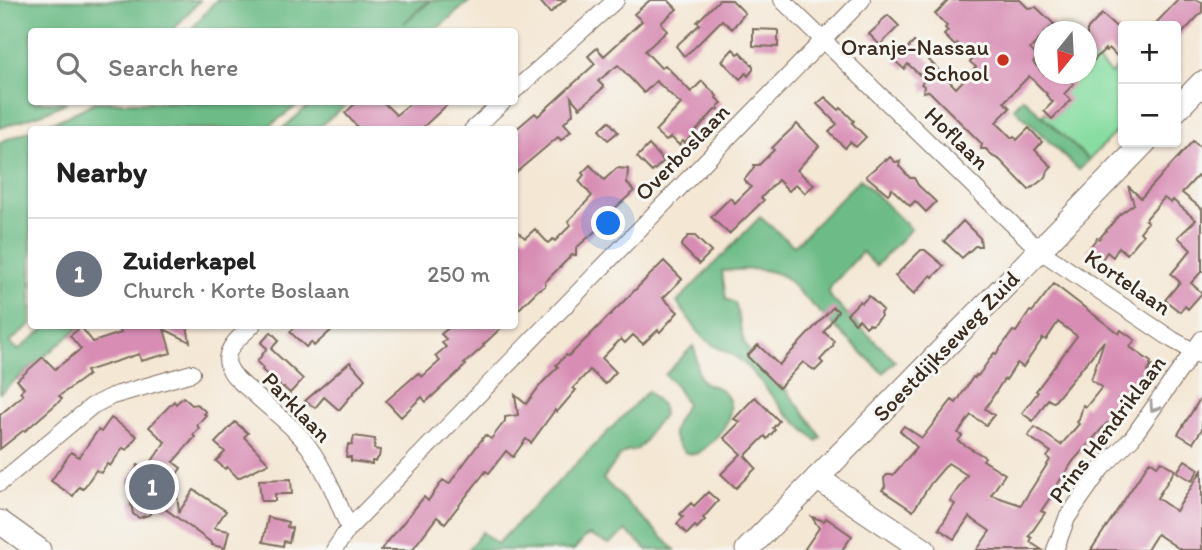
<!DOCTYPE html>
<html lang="en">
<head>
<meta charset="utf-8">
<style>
	body { margin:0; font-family:Itim,sans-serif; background:#f6f6f6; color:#222 }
	.controls { position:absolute; right:21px; top:21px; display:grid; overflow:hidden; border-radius:7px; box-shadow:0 2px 5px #0004 }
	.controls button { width:63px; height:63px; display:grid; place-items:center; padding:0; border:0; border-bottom:2px solid #e0e0e0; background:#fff; color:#222; font:35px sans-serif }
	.compass { position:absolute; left:1034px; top:21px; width:63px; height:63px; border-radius:50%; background:#fff; box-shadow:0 2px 5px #0004; rotate:198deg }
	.you { position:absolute; left:609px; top:224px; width:24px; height:24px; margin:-18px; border:5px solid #fff; border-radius:50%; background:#1a73e8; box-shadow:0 0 0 10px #1a73e833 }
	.badge { display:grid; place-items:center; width:46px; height:46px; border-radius:50%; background:#c8321e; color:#fff; font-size:23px; font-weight:700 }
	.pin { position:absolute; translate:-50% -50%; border:4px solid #fff; box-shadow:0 2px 7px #0006 }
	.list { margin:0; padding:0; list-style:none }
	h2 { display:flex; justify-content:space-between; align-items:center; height:91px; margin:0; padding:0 28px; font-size:30px }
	h2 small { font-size:23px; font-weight:400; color:#767676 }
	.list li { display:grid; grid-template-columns:46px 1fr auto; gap:21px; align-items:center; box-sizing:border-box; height:112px; padding:0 28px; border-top:2px solid #e0e0e0 }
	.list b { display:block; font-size:26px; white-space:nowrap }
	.list p { margin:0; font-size:23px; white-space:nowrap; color:#767676 }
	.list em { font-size:23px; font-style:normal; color:#767676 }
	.icon { flex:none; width:38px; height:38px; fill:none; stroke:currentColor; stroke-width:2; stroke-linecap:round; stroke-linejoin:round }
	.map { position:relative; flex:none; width:1202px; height:550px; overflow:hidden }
	.search { position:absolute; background:#fff; box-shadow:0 2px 5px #0004; left:28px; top:28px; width:490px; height:77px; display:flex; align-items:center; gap:18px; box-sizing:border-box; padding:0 24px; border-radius:7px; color:#767676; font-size:26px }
	.panel { position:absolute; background:#fff; box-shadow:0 2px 5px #0004; left:28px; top:126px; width:490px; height:203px; border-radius:7px }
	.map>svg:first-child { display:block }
	.green { fill:#87dda1; stroke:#618460; stroke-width:2 }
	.forest { fill:#6dbc87; stroke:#547352; stroke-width:2 }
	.building { fill:#d88db4; fill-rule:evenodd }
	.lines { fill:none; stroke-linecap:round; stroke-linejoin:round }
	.street-casing { stroke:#7c6c5e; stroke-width:18 }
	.secondary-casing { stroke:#7c6c5e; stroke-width:25 }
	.street { stroke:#fff; stroke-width:16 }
	.secondary { stroke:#fff; stroke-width:23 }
	.oneway { stroke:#a79f9a }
	.poi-dot { fill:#c8321e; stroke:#f6f6f2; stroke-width:2.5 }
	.labels { text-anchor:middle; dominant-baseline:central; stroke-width:6; stroke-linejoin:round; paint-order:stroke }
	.poi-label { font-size:23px; fill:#3b2a1e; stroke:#f6f6f2; text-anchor:end }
	.street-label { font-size:23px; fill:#3b2a1e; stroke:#f6f6f2 }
</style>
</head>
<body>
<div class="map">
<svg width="1202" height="550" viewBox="0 0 1202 550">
	<rect width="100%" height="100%" fill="#f6f6f2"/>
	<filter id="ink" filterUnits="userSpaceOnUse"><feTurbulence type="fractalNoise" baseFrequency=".0143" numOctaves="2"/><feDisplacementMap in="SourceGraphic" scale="14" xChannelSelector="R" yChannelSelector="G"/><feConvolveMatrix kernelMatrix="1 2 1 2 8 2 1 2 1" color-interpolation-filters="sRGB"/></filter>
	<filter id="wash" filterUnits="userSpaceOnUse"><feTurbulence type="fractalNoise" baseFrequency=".00686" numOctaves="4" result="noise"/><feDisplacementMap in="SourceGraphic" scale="28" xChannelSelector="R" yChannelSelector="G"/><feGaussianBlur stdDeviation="1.57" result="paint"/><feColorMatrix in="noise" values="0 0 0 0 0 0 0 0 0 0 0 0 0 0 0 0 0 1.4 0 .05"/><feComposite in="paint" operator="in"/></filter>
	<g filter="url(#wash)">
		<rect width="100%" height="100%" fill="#f4e7d4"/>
		<path class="green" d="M1093,56L1111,74L1123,61V124L1089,160L1042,116L1078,74H1086L1087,64Z"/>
		<path class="forest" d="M0,0H200L172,31L32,32V102H67L46,112L0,128Z
			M216,0H429L404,23L432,0H471L434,31H190Z
			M1023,98L1089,160L1079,170L1014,108Z
			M95,102H302L265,129H33L66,117Z
			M313,102H350L316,129H282Z
			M31,130V324L10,342L18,350L48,326H81L0,393V142Z
			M860,179L911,229L876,266L862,252L831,286L829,293L832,299L895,361L883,373L798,291C794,286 790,281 786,278C768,266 742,269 722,271L726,299L735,303C741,318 739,341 751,353C752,354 761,359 761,359L809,419L821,437L817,441L784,411L760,381L745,364L733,355L716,347L702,337L677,302L760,217L794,246Z
			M693,346C699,356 694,367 700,378C705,387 710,384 718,388C720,388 725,394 726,395C741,416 713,443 697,454L686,453C661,430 679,425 686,403L674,383L665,375Z
			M648,391L662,406L663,415L649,433L644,443L636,450L627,451L620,456L603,479L675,550H648L626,531L609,544L589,535L584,538L574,550H468L482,532L497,544Z"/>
		<g id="blocks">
			<path class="building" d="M539,0H565L550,13Z
				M650,0H668L677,9L661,23L667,31L645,51L661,68L665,65L691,92L702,81L717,96L716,98L722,103L718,106L719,109L715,110L685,143L683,141L679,145L671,137L666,141L655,131L681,104L656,81L644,93L618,65L598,81L604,87L580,108L571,97L573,114L564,123L571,131L561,140L558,137L514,174V131L535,113L538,116L595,64L588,56L597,48L604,56L642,21L634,14Z
				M719,0H732L745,13L732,29L722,20L694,48L684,56L676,46L700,24L697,22Z
				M949,0H1020L1028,8L1036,7L1054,24L1047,32H1045V34L1030,49L1038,57L1033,62L1044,74H1081L1072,82L1074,84L1064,94L1071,100L1052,119L1044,111L1053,102L1046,95L1047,94L1029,76L1004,102L1010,108L996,122L1012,138L1014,136L1017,140L1029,128L1042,142L1035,150L1052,167L1048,171L1046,177L1029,190L1000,160L992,156L986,149H981L982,144L929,91L923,92L924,86L921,84L925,80L908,64L904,69L895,61L914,42L926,53L924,55L956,88L976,67L970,62L973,59L957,43L955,46L944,35L948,31L945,28L947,26L935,14Z
				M1178,0H1196L1202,2V12L1176,40V26H1153Z
				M1102,14L1123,33V62L1109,48L1106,51L1105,49L1087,67V30Z
				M888,15L899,26L880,45L869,34L879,25V23Z
				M753,29L778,30V47L753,46Z
				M733,49L738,54L740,52L753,66V70L748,76L746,73L740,79L722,61Z
				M825,97L839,110L841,108L854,121L852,123L866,137L856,147L850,142L845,148L829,132L837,124L817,104Z
				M357,102H383L396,115L412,102H450L420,130H360L345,113Z
				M609,121L618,132L608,140L599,130Z
				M797,124L819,146L797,170L814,185L805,193L796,184L789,191L778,180L761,198L764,200L729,234L711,217L730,198L735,203L751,187L744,180L754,168V165H759L774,150L772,148L780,140Z
				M1193,141L1202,149V171L1182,193L1202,209V271L1191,283L1202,293L1188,309L1185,306L1180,312L1165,300L1180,282L1171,274L1191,250L1178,237L1196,220L1173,200L1171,203L1164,198L1145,220L1148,222L1140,232L1143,235L1127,254L1119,247L1113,257L1107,252L1101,261L1087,251L1097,238L1099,239L1119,215L1134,204L1128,186L1141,198Z
				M649,145L664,161L652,172L637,157Z
				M890,157L895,162L900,161L899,166L910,178H914L918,185L936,202L926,212L915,201L910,206L892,189L888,194L866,176L885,159L886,161Z
				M590,165L604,180L617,168L628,169L627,183L634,191L610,213L611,215L606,220V222L576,248V255H572L545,282V286L541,289H539L514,314V228L525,238L535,229L548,243L553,239L555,241L571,225L568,221L592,196L579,181L584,175L582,173Z
				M963,221L980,238L981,246H975L962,258L944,241Z
				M688,236H695L711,252L699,264L681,246Z
				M921,250H925L944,266L933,277L931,275L914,294L895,276Z
				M664,261L682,279L663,298L678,312L660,332L658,330L643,344L633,335L625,343L621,339L602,358L616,372L605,384L590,370L573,388L576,390L557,412L555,410L531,443L526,439L513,457L506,451L489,473L486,471L445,523L437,517L412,550H381L424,497L428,501L443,480L449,484L485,435L491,439L505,421V417L518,415L515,395L526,404L542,383L558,367L556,365L566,355L568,356L573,352Z
				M1054,284L1119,334L1121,330L1135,340L1130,347L1151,362L1150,364L1152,365L1147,372L1150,374L1135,396L1132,393L1110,425L1107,423L1074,460L1055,488L1056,489L1041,511L1045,513L1029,536L1032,538L1030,542L1042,550H977L990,531L969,517L954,539L939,529L955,504L950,501L967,475L948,463L931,483L913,511L882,490L885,487L884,478L887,475H893L917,447L900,431L904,426L922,438L952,400L956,403L973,377L975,378L976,375L978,376L994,353L996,354L1013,331L1016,332L1030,311L1032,312ZM1058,322L1077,336L1036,391L1038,392L1022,413L1033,421L1048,399L1053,402H1054L1104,341L1091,380L1102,387L1086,407L1083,405L1079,420L1077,422L1079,424L1061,445L1035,427L1028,436L1051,452L1047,457L1050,460L1021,505L991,495L1005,474L983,460L985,457L958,441L962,436L958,433L971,415L986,425L994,415L985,409L1004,379L1006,380L1017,363L1023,367L1043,338L1046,340Z
				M869,296L883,310L880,313L881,316L872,325L869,324L866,327L859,319L855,323L847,314L860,301L862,303Z
				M833,307L838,311L824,332L834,341L833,346L820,360L823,363L815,371L803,362L779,388L747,356L758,345L779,365Z
				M119,326H187L190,342L164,329L171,353L141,361L139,354L86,371L88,375L59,396L62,399L25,431L24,430L0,449V415L23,395L20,392L24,388L17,380L43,357L55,369L81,349L70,336L81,327L93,342L121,333Z
				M296,326H336L314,346L311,342L306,347L290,332Z
				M451,326H503L483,345L484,346L464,364L466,365L426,402L422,397L401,417L386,401L418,373L422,377L440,361L435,356L446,347L442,343L446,339L441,334Z
				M271,332L279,340L271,349L303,379L290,393L283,387H281L262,370L263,368L257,362L267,348L261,343Z
				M350,362L365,379L339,410L324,397L315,408L305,401Z
				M1202,396V429L1193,443L1178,434Z
				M183,397L192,405L197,404L206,412L204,414L206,415L197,425L199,428L193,435L195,437L173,462L181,468L175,477L179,512L194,490L226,511L214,528L229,531L225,548L212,545V543L157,503L149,515L139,518L133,514L131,503L140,492L127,483L138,465L146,470L165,442L149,427L174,401L176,404Z
				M755,397L779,421L773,428L775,430L767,439L765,436L745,456L756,468L736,488L721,474L741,454L724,438L740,422L734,419Z
				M111,418L137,436L127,450L123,448L110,466L107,464L101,473L96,470L83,489L79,487L73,496L51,481L71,452L79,457L98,430L101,432Z
				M235,422L248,433L244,437L269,463L238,478L227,467L225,469L216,461L225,452L215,443Z
				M354,436L375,439L374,449L380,450L379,457L375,461H372V464L351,461V457H346L348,444L352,445Z
				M1185,460L1199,469L1192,481L1177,472Z
				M1150,461L1157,466L1161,461L1175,470L1157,498L1176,511L1202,470V550H1181L1157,534L1147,550H1091Z
				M291,479L292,494H275V501H261L259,480Z
				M708,492L718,501L703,518L705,520L697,528L695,526L687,534L677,524L683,517L680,514L691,503L694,506Z
				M268,517L288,522L287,527L292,528L289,542L284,541L283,546L263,542Z
				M812,517L824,521L826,518L852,536L842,550H804L819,528Z"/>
		</g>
	</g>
	<g filter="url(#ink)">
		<use href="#blocks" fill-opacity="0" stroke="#7c6c5e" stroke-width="2"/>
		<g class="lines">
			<defs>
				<path id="street" d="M782,0L1039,250L1173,340L1202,356
					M514,91L616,0
					M472,130L503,102
					M252,326C242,335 223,349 228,365C232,377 244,385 253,393C272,411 296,428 311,450C327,473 338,502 349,528
					M0,483L92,406L112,396L192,373
					M334,550L349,528L862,0
					M1055,550L1067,518L1101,469L1132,438L1202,339"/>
				<path id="secondary" d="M1176,110L1202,83
					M817,478L924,550
					M0,522L39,550
					M747,550L1145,142"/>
			</defs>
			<use href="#street" class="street-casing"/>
			<use href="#secondary" class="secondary-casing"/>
			<use href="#street" class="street"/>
			<use href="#secondary" class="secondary"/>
		</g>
		<defs><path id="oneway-chevron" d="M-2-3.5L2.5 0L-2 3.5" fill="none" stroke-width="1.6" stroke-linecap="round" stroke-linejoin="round" transform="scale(1.75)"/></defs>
		<use class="oneway" href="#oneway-chevron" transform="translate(1154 407) rotate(125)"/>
	</g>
	<circle class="poi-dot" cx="1003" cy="60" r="7"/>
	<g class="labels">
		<g class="poi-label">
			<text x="989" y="47">Oranje-Nassau<tspan x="989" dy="26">School</tspan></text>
		</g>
		<g class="street-label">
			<text transform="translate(957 138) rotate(44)">Hoflaan</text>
			<text transform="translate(682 152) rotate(-46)">Overboslaan</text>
			<text transform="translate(1128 282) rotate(34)">Kortelaan</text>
			<text transform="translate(946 346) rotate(-46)">Soestdijkseweg Zuid</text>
			<text transform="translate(297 407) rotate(46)">Parklaan</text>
			<text transform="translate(1107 429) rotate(-53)">Prins Hendriklaan</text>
		</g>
	</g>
</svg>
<div class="controls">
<button>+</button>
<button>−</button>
</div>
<svg class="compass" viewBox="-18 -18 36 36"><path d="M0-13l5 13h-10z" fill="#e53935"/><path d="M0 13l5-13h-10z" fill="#767676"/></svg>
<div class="you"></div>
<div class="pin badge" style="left:152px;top:487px;background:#6b7280">1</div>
<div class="search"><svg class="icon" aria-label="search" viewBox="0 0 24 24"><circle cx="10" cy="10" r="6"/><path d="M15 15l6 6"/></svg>Search here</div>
<section class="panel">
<h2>Nearby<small></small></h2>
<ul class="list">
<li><span class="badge" style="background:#6b7280">1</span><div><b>Zuiderkapel</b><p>Church · Korte Boslaan</p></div><em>250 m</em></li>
</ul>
</section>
</div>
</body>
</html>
